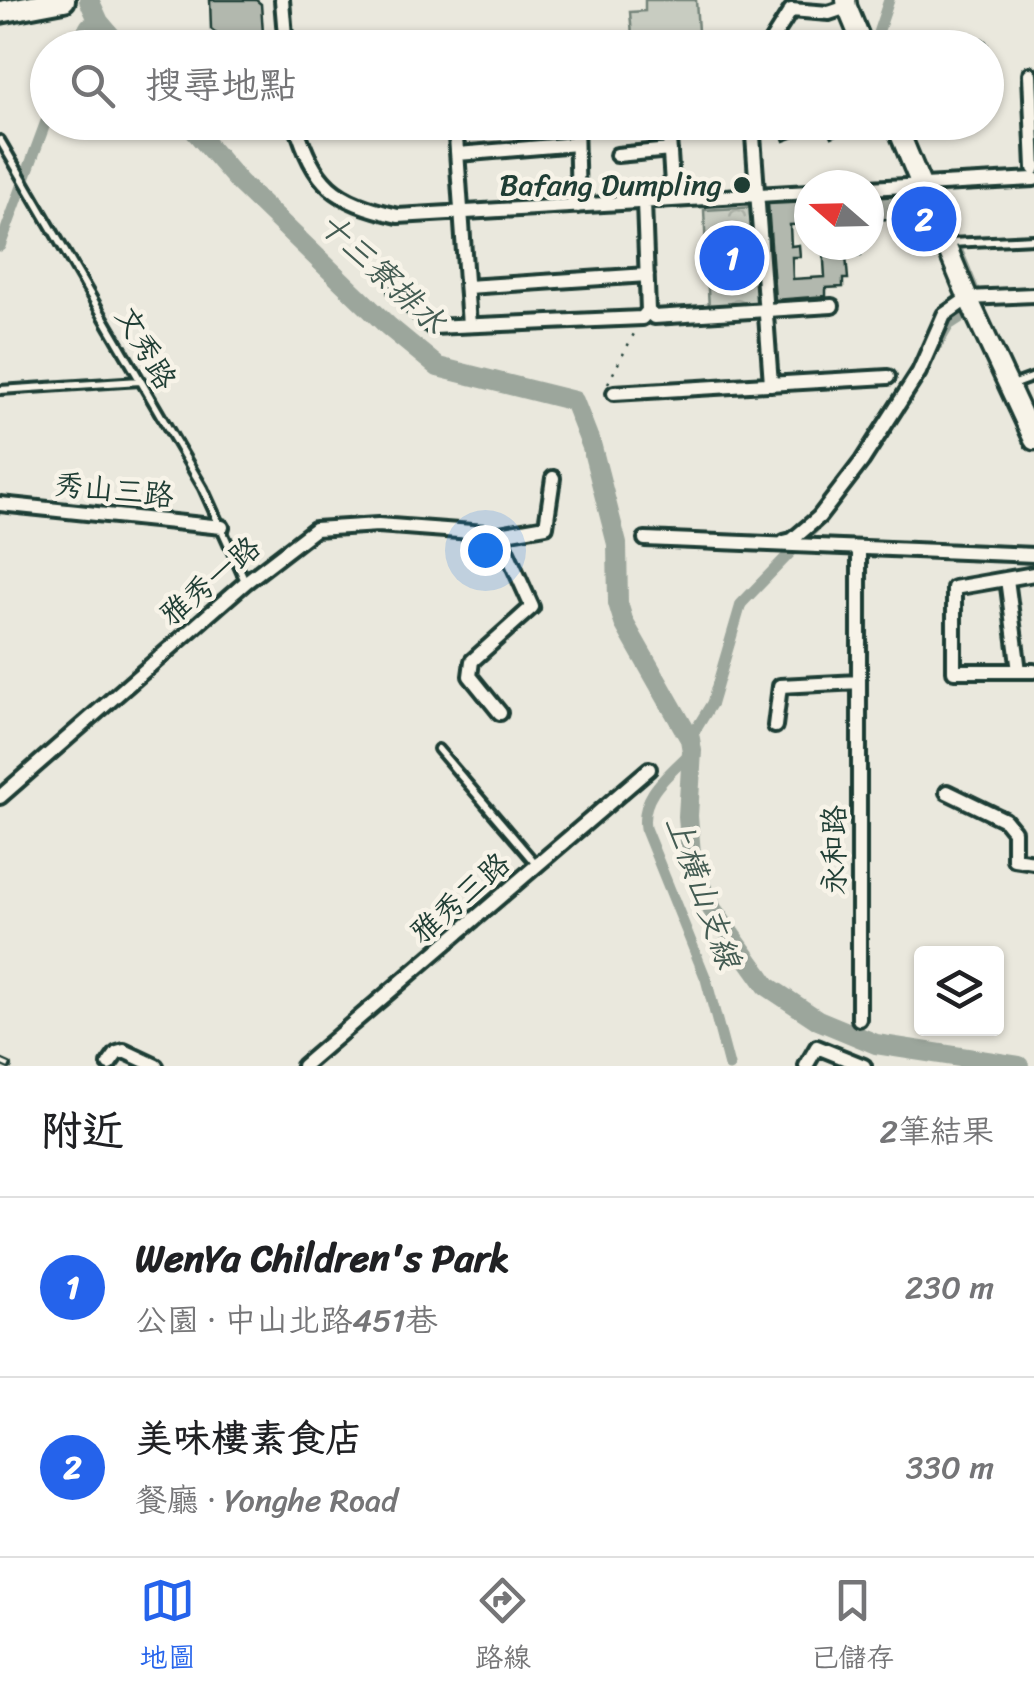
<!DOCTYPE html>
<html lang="zh-TW">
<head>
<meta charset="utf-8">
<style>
	body { margin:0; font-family:Sriracha,"LXGW WenKai TC",sans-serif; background:#f2f2f2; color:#202124 }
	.controls { position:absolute; right:30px; bottom:30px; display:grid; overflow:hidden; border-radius:10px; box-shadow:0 2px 8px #0004 }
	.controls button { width:90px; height:90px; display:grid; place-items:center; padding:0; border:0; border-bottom:2px solid #e0e0e0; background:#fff; color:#202124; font:50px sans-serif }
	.compass { position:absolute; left:794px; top:170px; width:90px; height:90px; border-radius:50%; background:#fff; box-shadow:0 2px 8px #0004; rotate:290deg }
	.you { position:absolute; left:485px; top:550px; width:35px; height:35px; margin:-25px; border:8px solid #fff; border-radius:50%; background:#1a73e8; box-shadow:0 0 0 15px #1a73e833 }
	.badge { display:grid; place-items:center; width:65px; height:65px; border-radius:50%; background:#2563eb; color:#fff; font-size:32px; font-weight:700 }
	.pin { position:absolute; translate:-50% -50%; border:5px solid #fff; box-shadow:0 2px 10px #0006 }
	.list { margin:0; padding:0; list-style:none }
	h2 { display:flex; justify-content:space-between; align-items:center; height:130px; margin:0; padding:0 40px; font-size:42px }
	h2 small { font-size:32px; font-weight:400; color:#757577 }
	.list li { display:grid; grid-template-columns:65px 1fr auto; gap:30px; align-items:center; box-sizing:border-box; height:180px; padding:0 40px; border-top:2px solid #e0e0e0 }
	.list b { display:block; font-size:38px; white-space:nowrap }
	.list p { margin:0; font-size:32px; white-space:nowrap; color:#757577 }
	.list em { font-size:32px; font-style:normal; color:#757577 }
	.icon { flex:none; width:55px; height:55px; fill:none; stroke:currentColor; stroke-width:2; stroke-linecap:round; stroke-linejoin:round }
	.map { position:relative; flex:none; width:1034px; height:1066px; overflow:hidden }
	.search { position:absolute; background:#fff; box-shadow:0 2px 8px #0004; left:30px; right:30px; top:30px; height:110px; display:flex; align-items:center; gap:25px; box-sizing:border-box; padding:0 35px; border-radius:55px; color:#757577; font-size:38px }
	.sheet { height:490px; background:#fff }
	nav { display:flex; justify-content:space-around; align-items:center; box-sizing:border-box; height:140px; border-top:2px solid #e0e0e0; background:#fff; font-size:28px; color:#757577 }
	nav a { display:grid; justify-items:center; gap:5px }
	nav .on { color:#2563eb }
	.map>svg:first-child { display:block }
	.park { fill:url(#park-crowns); stroke:#74847a; stroke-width:2.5 }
	.pitch { fill:#c8ccc1; stroke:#74847a; stroke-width:2.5 }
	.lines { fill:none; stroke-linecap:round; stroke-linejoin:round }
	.canal { stroke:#9ca69c; stroke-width:11 }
	.river { stroke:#9ca69c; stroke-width:20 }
	.building { fill:#b2b8ae; stroke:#1f3d34; stroke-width:2.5 }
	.lane-casing { stroke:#1f3d34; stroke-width:14 }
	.street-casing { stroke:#1f3d34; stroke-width:20 }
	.secondary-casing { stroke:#1f3d34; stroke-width:25 }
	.primary-casing { stroke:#1f3d34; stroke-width:28 }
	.path { stroke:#1f3d34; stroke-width:2.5; stroke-dasharray:2.5 8; stroke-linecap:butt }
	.lane { stroke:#f7f3e8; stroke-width:6 }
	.street { stroke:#f7f3e8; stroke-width:12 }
	.secondary { stroke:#f7f3e8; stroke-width:18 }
	.primary { stroke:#f7f3e8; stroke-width:20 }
	.rail-casing { stroke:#1f3d34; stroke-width:8 }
	.rail { stroke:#f7f3e8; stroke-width:4; stroke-dasharray:11; stroke-linecap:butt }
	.poi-dot { fill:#1f3d34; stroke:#f7f3e8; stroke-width:4 }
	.labels { text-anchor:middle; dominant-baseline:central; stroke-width:9; stroke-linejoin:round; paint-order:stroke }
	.poi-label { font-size:30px; fill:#1f3d34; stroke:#f7f3e8; text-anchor:end }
	.street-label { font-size:30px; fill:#1f3d34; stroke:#f7f3e8 }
	.water-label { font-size:32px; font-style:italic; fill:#445c53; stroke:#f7f3e8 }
</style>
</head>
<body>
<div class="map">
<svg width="1034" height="1066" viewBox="0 0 1034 1066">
	<defs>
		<pattern id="park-crowns" width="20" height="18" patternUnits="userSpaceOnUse" patternTransform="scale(2.5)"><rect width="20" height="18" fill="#c8ccc1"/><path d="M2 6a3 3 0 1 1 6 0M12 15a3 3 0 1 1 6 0" fill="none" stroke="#abb0a6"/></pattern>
	</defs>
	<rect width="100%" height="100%" fill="#eae8dd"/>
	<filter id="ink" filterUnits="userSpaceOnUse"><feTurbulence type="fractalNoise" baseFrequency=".01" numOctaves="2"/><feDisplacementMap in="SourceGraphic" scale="20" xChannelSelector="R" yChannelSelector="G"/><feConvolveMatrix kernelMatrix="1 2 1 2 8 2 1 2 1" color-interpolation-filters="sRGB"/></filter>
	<g filter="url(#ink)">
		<path class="park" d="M755,207L761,306L709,309L704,210Z"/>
		<path class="pitch" d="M645,0H696L699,47H633L630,12L645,11Z"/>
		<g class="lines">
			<path class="canal" d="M72,48L86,24L99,22
				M873,48L889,0
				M0,246L48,116
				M936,347L949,325L980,305L958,251
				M690,739L712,703L741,604L818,524
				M692,751C670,774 640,794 645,828L706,979L729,1066"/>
			<path class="river" d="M89,0L99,22L121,48
				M187,122L240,183L388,326L438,367L574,401L592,447L617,544L618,603L624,623L690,739L692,751L688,816L692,867L712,909L767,986L818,1020L876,1044L1019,1066"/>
		</g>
		<path class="building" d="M210,0H256L261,4L264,48H246V44L232,45L211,29Z
			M777,122H866L832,137L827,125L784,141Z
			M898,196V207L890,208L891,219L869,220V198Z
			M809,202V224L790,225L791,246L799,245L800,257H792L793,279L825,277L823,245H860L861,255L846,256L848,279H843V287L826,288V296L775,300L768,204Z"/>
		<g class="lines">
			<defs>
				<path id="lane" d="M0,140L203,488L245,581
					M950,243L1034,239
					M1012,385L1034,377
					M0,390L140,381
					M438,749L536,864"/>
				<path id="street" d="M282,0L286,48
					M767,48L791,10L829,13L847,7
					M975,48L979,47
					M1030,74L1034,168
					M295,122C315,186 333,201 398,216L809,192
					M455,122L469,325
					M576,122L578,206
					M668,122L673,200
					M752,122L771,384
					M458,154L576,144
					M617,155L670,150
					M869,188L1034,179
					M644,202L648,311
					M467,287L647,275
					M396,291L432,327L642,318L648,311
					M648,311L654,317L832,306
					M614,393L888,377
					M0,504L222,527
					M499,534L532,607L472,661L470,676L500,713
					M645,539L1034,555
					M784,542L792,540L819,517L862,461L919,372L944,315L968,298L1034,295
					M859,548V1019
					M1034,574L954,588V671H1034
					M1007,579L1019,671
					M775,726L780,686L859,682
					M947,792L1005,820L1014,831V859L1034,862
					M0,797L246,582L315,529L378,525L499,534L546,526L553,478
					M109,1064L117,1053L124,1051L156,1066
					M303,1066L649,769
					M806,1066L817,1047L864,1066"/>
				<path id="secondary" d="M846,0L847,7L864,48
					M895,122L968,298L1034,440"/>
				<path id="primary" d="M0,12L64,0"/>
			</defs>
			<use href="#lane" class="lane-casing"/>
			<use href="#street" class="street-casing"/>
			<use href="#secondary" class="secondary-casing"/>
			<use href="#primary" class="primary-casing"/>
			<path class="path" d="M608,383L637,328"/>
			<use href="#lane" class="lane"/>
			<use href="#street" class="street"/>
			<use href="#secondary" class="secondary"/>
			<use href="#primary" class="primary"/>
			<defs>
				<path id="rail" d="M0,1062L9,1066"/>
			</defs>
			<use href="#rail" class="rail-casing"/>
			<use href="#rail" class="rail"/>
		</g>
	</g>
	<circle class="poi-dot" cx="742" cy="185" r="10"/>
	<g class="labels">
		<g class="poi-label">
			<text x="722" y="185">Bafang Dumpling</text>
		</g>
		<g class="street-label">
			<text transform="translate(146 348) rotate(60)">文秀路</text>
			<text transform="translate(114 490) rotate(6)">秀山三路</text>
			<text transform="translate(210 581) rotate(-40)">雅秀一路</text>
			<text transform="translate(834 850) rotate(-90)">永和路</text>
			<text transform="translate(460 898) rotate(-41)">雅秀三路</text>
		</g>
		<g class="water-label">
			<text transform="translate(382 273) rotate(43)">十三寮排水</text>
			<text transform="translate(703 892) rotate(70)">上橫山支線</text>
		</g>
	</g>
</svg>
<div class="controls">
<button><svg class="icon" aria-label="layers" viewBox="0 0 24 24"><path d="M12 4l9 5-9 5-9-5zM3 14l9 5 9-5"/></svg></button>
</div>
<svg class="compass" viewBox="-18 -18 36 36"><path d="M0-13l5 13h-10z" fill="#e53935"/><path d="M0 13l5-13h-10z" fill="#757577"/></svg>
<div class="you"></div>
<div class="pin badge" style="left:732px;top:258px">1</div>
<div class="pin badge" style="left:924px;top:219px">2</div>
<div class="search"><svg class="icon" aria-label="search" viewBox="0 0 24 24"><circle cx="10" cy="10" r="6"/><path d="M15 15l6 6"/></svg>搜尋地點</div>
</div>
<section class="sheet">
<h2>附近<small>2筆結果</small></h2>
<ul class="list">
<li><span class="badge">1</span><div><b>WenYa Children's Park</b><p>公園 · 中山北路451巷</p></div><em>230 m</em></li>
<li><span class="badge">2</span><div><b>美味樓素食店</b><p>餐廳 · Yonghe Road</p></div><em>330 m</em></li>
</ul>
</section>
<nav>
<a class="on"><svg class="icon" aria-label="map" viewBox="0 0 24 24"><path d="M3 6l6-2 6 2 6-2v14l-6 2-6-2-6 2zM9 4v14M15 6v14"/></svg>地圖</a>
<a><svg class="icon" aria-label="directions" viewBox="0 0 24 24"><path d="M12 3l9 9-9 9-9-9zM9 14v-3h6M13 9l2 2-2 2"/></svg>路線</a>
<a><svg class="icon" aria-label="saved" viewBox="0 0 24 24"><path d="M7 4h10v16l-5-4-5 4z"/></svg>已儲存</a>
</nav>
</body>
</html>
